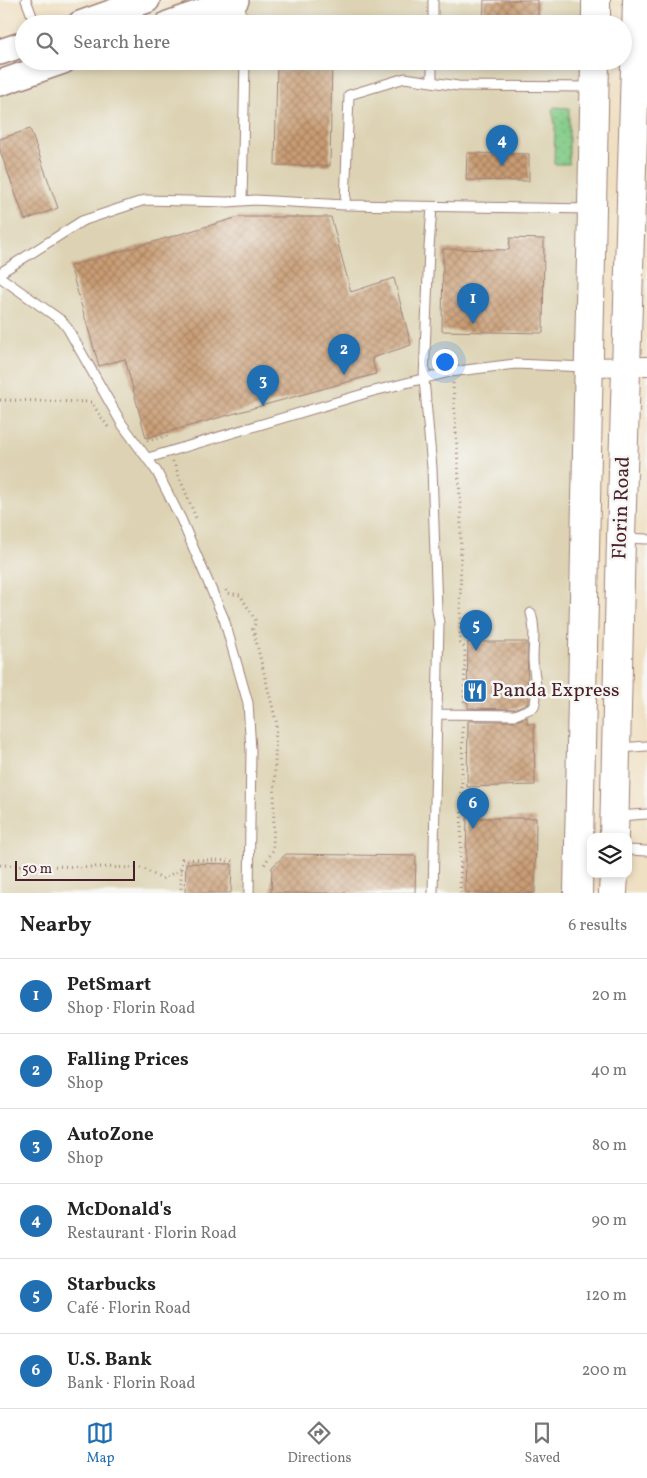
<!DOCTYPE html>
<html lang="en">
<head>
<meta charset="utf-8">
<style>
	body { margin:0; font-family:Vollkorn,serif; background:#f6f6f6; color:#222 }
	.controls { position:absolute; right:15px; bottom:15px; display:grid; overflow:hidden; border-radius:10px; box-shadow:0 2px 8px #0003 }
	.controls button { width:45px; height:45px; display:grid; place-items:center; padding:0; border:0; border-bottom:1px solid #e0e0e0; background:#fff; color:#222; font:25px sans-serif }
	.scale { position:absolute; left:15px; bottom:12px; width:120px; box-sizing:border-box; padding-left:5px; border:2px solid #4a1f2b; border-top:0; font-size:14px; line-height:18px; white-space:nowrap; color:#4a1f2b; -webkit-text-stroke:4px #f6f6f2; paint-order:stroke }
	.you { position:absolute; left:444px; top:361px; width:18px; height:18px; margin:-12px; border:4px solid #fff; border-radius:50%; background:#1a73e8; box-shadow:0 0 0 8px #1a73e833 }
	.badge { display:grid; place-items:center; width:32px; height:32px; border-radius:50%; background:#1f6fb2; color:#fff; font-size:16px; font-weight:700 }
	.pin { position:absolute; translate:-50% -41px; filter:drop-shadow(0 1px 2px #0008) }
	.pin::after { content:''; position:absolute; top:26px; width:18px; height:15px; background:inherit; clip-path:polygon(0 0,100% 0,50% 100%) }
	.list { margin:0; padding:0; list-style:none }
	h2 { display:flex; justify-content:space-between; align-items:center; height:65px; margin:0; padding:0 20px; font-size:21px }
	h2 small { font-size:16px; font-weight:400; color:#767676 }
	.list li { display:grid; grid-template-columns:32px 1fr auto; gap:15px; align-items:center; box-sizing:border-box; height:75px; padding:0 20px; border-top:1px solid #e0e0e0 }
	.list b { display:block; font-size:19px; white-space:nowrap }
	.list p { margin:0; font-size:16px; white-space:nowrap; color:#767676 }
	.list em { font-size:16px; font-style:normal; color:#767676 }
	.icon { flex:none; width:28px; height:28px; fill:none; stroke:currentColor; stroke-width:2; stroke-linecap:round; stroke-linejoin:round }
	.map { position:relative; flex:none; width:647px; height:893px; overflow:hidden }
	.search { position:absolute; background:#fff; box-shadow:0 2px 8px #0003; left:15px; right:15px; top:15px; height:55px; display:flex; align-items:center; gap:12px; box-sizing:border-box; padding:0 18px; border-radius:28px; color:#767676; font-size:19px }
	.sheet { height:515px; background:#fff }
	nav { display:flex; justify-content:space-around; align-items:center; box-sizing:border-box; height:70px; border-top:1px solid #e0e0e0; background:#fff; font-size:14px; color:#767676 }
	nav a { display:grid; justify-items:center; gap:2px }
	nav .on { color:#1f6fb2 }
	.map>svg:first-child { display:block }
	.built { fill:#ddd3b4 }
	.grass { fill:url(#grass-dots); stroke:#667458 }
	.building { fill:url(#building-cross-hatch) }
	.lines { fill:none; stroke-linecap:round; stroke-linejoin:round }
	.lane-casing { stroke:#9d8077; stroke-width:11 }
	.street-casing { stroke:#9d8077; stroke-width:20 }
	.secondary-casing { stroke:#9d8077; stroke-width:28 }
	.primary-casing { stroke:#9d8077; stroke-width:30 }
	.path { stroke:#9d8077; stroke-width:3; stroke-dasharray:1 4; stroke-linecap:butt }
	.lane { stroke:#fff; stroke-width:9 }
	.street { stroke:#fff; stroke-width:18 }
	.secondary { stroke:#fff; stroke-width:25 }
	.primary { stroke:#fff; stroke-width:28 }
	.labels { text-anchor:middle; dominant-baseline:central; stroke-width:5; stroke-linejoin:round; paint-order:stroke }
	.street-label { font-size:20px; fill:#4a1f2b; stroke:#f6f6f2 }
	.poi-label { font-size:20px; fill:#4a1f2b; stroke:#f6f6f2; text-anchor:start }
</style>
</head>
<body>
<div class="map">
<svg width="647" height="893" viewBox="0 0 647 893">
	<defs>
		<pattern id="grass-dots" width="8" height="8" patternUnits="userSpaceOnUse" patternTransform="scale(1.25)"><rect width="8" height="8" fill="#81ca86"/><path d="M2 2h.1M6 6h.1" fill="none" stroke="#71ad74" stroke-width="1.8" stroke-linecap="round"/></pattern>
		<pattern id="building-cross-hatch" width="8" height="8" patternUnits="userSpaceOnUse" patternTransform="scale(1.25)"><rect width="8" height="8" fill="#c99d74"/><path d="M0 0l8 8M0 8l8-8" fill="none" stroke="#a57f5f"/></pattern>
	</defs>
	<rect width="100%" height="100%" fill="#f6f6f2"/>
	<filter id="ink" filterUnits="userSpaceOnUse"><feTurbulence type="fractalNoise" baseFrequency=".02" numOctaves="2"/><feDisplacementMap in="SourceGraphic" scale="10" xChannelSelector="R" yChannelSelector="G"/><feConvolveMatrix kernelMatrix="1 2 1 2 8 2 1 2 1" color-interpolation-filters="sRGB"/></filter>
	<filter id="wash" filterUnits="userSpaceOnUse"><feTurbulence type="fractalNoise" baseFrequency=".0096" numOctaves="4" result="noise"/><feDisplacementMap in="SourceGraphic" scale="20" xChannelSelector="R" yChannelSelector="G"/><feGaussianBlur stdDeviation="1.12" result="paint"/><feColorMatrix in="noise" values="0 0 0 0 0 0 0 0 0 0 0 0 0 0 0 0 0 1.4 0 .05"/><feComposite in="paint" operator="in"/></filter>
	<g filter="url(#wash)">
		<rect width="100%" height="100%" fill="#f0e0c3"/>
		<path class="built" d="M232,0H596L595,24H166Z
			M61,61H594L579,893H0V83Z"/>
		<path class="grass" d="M554,107L569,108V164H554L555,124L552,110Z"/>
		<g id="blocks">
			<path class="building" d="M484,0H538V24H483Z
				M277,61H332L330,166L275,165Z
				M30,129L58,208L25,220L0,151V139Z
				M467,153L529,154V181L466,180Z
				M239,217H331L351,292L394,278L411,345L372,358L376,374L146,438L125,359L99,366L70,266Z
				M510,238L544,239L543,333L442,331L443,249L509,250Z
				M468,642H527L528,703L514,709L468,708V703H467Z
				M527,717V724H534L535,785L467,787L468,721H515Z
				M467,818H536L535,893H465Z
				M286,854L416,856L415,893H271L272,867Z
				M186,863L232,864L231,893H185Z"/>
		</g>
	</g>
	<g filter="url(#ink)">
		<use href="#blocks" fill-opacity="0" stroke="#9d8077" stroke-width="1"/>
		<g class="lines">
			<defs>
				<path id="lane" d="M26,0L35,24
					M237,0L245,24
					M433,24V0
					M432,82V61
					M242,201L245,61
					M345,205L349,95L405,78L458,86L591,87
					M432,207L429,248L424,379L432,468L437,611L439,622L433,893
					M0,273L82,221L145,200L228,202L255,200L345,205L589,209
					M0,277L62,321L68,329L122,424L157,472L181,519L224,619L248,703L251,750L249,893
					M148,458L370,392L450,372L515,364L586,367
					M624,538L647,539
					M437,714L515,715L534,707C539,692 534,676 533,660C533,643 536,630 531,613
					M620,748L647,746
					M618,816L647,814
					M628,850L647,851"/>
				<path id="street" d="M589,367L647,366"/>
				<path id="secondary" d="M80,24L147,0
					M168,24L236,0
					M0,52L24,44
					M0,83L63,61"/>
				<path id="primary" d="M596,24V0
					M614,837L621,538L637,0
					M578,893L595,61
					M613,893L614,874"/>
			</defs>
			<use href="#lane" class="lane-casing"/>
			<use href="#street" class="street-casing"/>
			<use href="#secondary" class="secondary-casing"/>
			<use href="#primary" class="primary-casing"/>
			<path class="path" d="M446,349L448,362
				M453,383L461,512L460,643L465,648L464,702
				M0,400L91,402L108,427
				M147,441L166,436L167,441
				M173,461L196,518
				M226,590L227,593L240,595L256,621L253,629L276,721L273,850L263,867
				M0,865L142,868L162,879L181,869V893
				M181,869L182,859L236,861V862
				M460,893L463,726"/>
			<use href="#lane" class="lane"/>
			<use href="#street" class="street"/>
			<use href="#secondary" class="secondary"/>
			<use href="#primary" class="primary"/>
		</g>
	</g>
	<defs>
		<symbol id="restaurant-square" viewBox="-11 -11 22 22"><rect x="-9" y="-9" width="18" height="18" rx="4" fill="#1f6fb2" stroke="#f6f6f2"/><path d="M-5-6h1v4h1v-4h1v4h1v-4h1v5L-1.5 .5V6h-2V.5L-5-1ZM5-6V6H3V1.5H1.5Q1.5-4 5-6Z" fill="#fff"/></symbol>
	</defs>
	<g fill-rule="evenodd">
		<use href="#restaurant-square" x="461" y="677" width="28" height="28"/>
	</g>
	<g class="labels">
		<g class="street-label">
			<text transform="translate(622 508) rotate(-88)">Florin Road</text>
		</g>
		<g class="poi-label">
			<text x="492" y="691">Panda Express</text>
		</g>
	</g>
</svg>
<div class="controls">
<button><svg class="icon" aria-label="layers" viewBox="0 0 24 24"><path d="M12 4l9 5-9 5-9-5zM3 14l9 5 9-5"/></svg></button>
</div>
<div class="scale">50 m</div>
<div class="you"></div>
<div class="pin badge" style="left:473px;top:324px">1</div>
<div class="pin badge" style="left:344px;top:375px">2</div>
<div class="pin badge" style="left:263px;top:406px">3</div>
<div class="pin badge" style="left:502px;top:166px">4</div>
<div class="pin badge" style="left:476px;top:651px">5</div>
<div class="pin badge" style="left:473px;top:829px">6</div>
<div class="search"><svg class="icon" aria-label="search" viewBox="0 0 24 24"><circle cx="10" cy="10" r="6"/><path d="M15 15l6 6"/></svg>Search here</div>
</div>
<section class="sheet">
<h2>Nearby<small>6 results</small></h2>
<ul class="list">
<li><span class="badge">1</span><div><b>PetSmart</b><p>Shop · Florin Road</p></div><em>20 m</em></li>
<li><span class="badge">2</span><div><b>Falling Prices</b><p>Shop</p></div><em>40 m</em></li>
<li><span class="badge">3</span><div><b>AutoZone</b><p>Shop</p></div><em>80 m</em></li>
<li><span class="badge">4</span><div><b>McDonald's</b><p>Restaurant · Florin Road</p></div><em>90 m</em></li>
<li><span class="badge">5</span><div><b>Starbucks</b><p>Café · Florin Road</p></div><em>120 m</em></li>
<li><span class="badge">6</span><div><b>U.S. Bank</b><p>Bank · Florin Road</p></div><em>200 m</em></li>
</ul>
</section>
<nav>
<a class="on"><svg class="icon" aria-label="map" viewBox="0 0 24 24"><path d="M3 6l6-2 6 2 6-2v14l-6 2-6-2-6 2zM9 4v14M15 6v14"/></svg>Map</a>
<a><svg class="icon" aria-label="directions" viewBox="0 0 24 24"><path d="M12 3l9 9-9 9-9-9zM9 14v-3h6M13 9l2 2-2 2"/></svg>Directions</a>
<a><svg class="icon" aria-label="saved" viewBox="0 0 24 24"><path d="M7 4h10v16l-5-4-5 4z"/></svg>Saved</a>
</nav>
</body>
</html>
